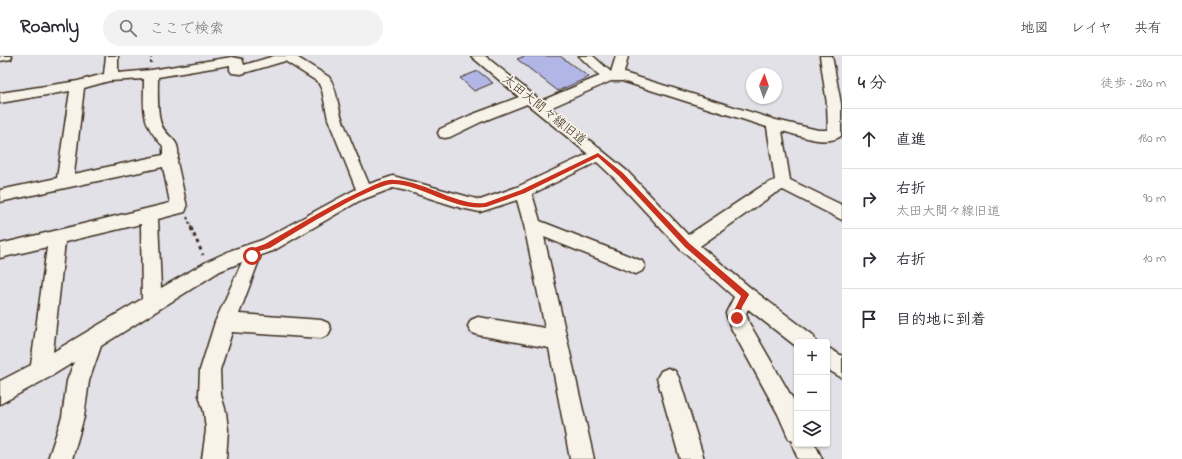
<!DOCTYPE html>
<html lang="ja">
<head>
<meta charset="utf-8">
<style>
	body { margin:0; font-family:"Indie Flower","Klee One",sans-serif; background:#f2f2f3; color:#2b2b33 }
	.controls { position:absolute; right:12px; bottom:12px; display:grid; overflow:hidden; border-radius:4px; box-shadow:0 1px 3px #0004 }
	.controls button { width:36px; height:36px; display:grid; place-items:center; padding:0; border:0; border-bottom:1px solid #e1e1e2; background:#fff; color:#2b2b33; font:20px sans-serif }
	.compass { position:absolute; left:746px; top:12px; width:36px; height:36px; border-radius:50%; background:#fff; box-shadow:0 1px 3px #0004; rotate:2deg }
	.stop { position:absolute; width:12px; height:12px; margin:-9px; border:3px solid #c8321e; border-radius:50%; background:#fff }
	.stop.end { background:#c8321e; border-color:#fff; box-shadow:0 1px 4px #0008 }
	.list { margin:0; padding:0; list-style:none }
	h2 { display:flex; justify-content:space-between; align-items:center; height:52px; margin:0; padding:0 16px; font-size:17px }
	h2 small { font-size:13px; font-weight:400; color:#7c7c81 }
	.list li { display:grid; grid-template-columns:26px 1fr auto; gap:12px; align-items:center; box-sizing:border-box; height:60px; padding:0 16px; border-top:1px solid #e1e1e2 }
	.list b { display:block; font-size:15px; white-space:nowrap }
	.list p { margin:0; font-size:13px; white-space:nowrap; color:#7c7c81 }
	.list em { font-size:13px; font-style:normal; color:#7c7c81 }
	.icon { flex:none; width:22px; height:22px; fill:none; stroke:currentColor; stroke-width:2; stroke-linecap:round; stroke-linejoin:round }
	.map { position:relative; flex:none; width:842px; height:403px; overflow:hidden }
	header { display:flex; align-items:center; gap:24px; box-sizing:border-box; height:56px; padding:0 20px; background:#fff; border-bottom:1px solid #e1e1e2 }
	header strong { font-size:19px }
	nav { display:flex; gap:22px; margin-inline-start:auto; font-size:14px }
	.search { width:280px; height:36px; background:#f2f2f3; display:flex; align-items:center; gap:10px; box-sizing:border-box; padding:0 14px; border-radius:22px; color:#7c7c81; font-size:15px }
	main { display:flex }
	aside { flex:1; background:#fff }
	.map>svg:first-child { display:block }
	.building { fill:#b2b6e7; stroke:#3b2a1e }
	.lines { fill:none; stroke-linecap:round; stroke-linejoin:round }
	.minor-casing { stroke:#3b2a1e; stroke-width:3 }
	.path-far1 { stroke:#3b2a1e; stroke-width:2; stroke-dasharray:2.5 2.5; stroke-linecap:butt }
	.path { stroke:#3b2a1e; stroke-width:3; stroke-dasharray:3.5 3.5; stroke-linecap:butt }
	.minor { fill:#f7f3e8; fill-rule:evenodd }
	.route { fill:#c8321e }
	.labels { text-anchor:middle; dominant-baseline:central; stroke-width:3.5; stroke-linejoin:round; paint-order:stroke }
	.street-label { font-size:13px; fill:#3b2a1e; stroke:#f7f3e8 }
</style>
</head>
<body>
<header>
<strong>Roamly</strong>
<div class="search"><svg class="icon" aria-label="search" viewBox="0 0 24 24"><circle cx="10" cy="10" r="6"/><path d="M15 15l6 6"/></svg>ここで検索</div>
<nav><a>地図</a><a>レイヤ</a><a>共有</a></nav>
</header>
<main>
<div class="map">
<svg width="842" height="403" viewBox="0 0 842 403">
	<rect width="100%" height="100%" fill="#e2e1e8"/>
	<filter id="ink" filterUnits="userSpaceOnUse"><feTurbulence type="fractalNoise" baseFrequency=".025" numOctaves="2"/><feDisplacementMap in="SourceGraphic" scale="8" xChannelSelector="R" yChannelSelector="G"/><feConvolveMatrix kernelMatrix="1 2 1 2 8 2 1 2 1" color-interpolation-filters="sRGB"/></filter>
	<g filter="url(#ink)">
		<path class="building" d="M525,0H560L589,21L558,35L517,3Z
			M478,15L493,27L474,35L460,22Z"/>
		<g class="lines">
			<defs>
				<path id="minor" d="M0,0H12L11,3L0,5Z
					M106,0H118V17L151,14L232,1L242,3L244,9L274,0H295L329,21C338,35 337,50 343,65C351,86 360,107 369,128L393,120L480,144L517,131L588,98L527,48L481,66L450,81L445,82L440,81L438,77L440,73L471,59L519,41L471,0H485L541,45L600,20L579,0H593L611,16L616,0H628L624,17L776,64L818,74H828L827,48L820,0H832L841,48V80C826,91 799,79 782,75L790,124L842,149V164L783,134L774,138L700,190L752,233L813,279L816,286H797V291L748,253L746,257L749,267L797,350V388H815L822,403H798L792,388L793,385L789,383L778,358L730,270L726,257L734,241L681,194L615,123L597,106L532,138L540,165L642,205L645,210L642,215L636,218L544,181L594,403H570L549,292L478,279L471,276L468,270L471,264L478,261L545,272L524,169L517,144L480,156L461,152L407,135L393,132L359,145L273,195L261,199L239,258L321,264L328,267L331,273L328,279L321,282L232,276L220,314L221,339L226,356L228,374L226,403H202L206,374L204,356L199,339L200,314L215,266L242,206L220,215L101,290L89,325L84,361L72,403H48L62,361L67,325L74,306L48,322L0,348V325L31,309L47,191L0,202V188L170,147L163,111L0,146V134L57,122L70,35L0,47V37L78,25L104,18ZM285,5L318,26L322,34L328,63L356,133L262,184L232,194L208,205L161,232L158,163L185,156L187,151L177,106C183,80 165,84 160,65C157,51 158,35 158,21L230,9V14L232,17L241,18ZM144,23C144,53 140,66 163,90V99L74,118L84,32L109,25ZM611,25H622L767,71L775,124L762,130L688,179L627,115L550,52ZM141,168L142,243L53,296L65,186Z
					M827,291L842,300V322L827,313Z
					M668,312L675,315L679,322L704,403H680L657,322L661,315Z"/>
			</defs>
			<use href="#minor" class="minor-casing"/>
			<path class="path-far1" d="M151,0V7
				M187,161L192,173"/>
			<path class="path" d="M191,172L203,199"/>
			<use href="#minor" class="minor"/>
		</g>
	</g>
	<path class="route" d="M598,97L623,117L689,187L748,237L749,239L742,251L739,265H734L733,257L741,240L685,191L619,120L598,101L525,137L486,151C454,155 425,130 394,128C374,127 291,179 270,192L256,196L254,202H250L249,200L251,193L265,188C300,168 334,147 370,131C377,128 386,123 394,124C424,124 455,150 485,147L521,134Z"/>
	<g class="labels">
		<g class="street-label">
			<text transform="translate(544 54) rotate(39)">太田大間々線旧道</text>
		</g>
	</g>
</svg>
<div class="controls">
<button>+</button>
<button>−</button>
<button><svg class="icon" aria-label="layers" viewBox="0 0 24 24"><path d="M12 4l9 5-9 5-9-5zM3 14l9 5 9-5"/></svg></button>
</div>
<svg class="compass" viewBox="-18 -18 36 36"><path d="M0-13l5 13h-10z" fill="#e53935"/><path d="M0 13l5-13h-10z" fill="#7c7c81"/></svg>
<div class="stop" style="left:252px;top:200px"></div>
<div class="stop end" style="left:737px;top:262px"></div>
</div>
<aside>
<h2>4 分<small>徒歩 · 280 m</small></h2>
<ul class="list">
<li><svg class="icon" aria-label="ahead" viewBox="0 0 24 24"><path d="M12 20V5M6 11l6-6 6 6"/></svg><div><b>直進</b></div><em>180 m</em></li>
<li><svg class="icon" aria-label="right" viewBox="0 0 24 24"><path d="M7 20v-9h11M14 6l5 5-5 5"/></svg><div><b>右折</b><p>太田大間々線旧道</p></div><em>90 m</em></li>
<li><svg class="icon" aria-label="right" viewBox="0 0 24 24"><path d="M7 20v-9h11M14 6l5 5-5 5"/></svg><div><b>右折</b></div><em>10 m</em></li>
<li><svg class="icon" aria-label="arrive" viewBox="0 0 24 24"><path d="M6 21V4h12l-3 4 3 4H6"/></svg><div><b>目的地に到着</b></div></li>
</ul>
</aside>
</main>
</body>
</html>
